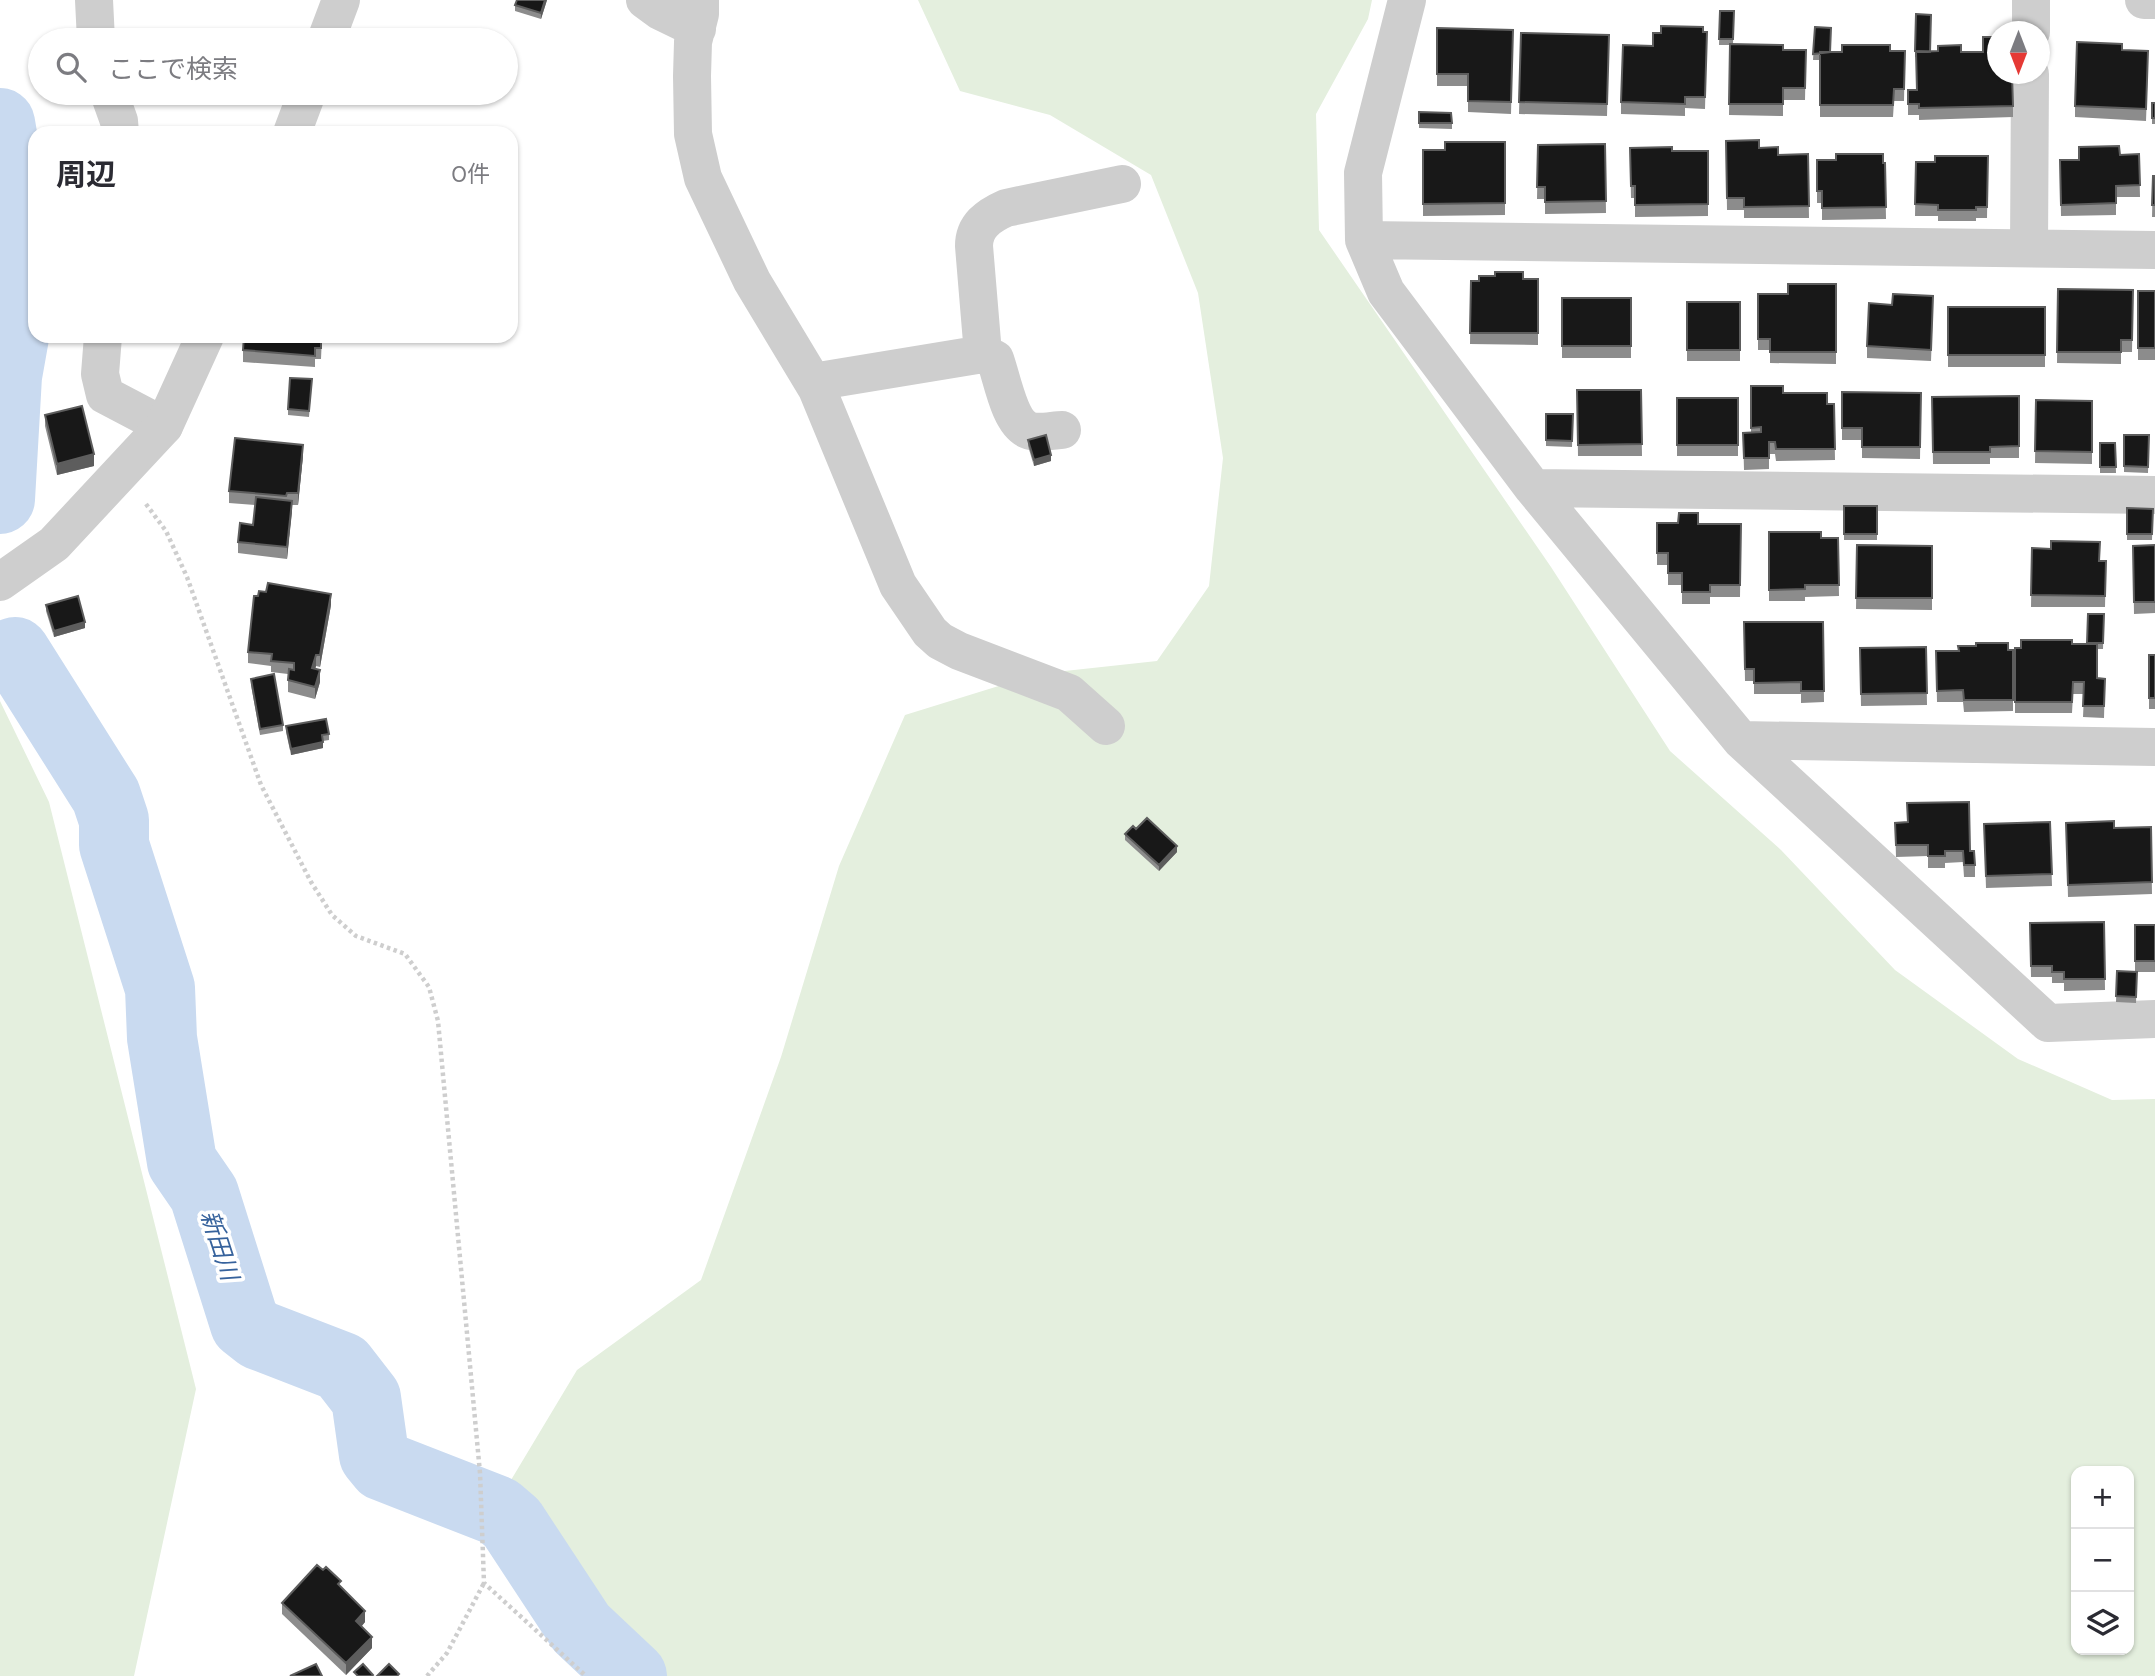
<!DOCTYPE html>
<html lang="ja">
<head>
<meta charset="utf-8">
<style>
	body { margin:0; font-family:"DM Sans","Noto Sans JP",sans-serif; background:#f2f2f3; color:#2b2b33 }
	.controls { position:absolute; right:21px; bottom:21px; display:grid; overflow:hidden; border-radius:14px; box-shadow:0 2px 5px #0004 }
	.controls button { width:63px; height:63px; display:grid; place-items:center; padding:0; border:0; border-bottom:2px solid #e1e1e2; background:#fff; color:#2b2b33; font:35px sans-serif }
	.compass { position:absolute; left:1987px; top:21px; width:63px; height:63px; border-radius:50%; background:#fff; box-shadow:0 2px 5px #0004; rotate:180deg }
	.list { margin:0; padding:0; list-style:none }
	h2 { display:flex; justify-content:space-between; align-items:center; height:91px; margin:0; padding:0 28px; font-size:30px }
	h2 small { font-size:23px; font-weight:400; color:#7c7c81 }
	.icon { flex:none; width:38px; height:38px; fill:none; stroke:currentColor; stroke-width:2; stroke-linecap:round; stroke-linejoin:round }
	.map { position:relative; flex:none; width:2155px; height:1676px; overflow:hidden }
	.search { position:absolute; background:#fff; box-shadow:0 2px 5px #0004; left:28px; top:28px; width:490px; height:77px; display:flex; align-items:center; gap:18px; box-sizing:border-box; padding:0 24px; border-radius:38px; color:#7c7c81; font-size:26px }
	.panel { position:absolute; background:#fff; box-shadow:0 2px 5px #0004; left:28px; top:126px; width:490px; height:217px; border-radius:21px }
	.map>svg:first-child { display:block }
	.green { fill:#e4efde; fill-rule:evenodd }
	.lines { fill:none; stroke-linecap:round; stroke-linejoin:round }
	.river { stroke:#c9daf0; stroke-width:70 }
	.path { stroke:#cecece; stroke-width:4.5; stroke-dasharray:3.5 3.5; stroke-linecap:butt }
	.minor { stroke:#cecece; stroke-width:38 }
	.tertiary { stroke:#cecece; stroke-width:38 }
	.wall { fill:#8c8c8c }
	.shaded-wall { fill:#5d5d5d }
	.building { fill:#181818; stroke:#5d5d5d; stroke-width:2 }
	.labels { text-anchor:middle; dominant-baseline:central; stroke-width:7; stroke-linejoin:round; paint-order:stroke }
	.water-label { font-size:24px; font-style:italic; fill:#36629c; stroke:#fff }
</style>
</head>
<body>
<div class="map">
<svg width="2155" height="1676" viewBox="0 0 2155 1676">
	<rect width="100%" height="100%" fill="#fff"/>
	<path class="green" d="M918,0H1372L1368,19L1316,114L1319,230L1551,567L1670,751L1781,850L1895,970L2018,1059L2112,1100L2155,1099V1676H658L555,1554L511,1480L577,1370L701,1280L781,1057L839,866L905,715L1037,674L1157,661L1209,586L1223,458L1198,293L1151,175L1050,115L960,91ZM2076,1471H2129V1650H2076Z
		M0,701L49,802L196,1389L134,1676H0Z"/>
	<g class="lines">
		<path class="river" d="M0,123L16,216L15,331L7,376L0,499
			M15,652L106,796L114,820V845L160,988L162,1038L182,1162L204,1194L245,1324L259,1335L342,1367L366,1398L374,1455L383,1466L498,1511L512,1523L581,1628L632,1676"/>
		<path class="path" d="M146,504L166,531L187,577L261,785L311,882L332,915L356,936L405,954L429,987L438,1021L480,1473L484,1583L586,1676
			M427,1676L447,1653L484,1583"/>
		<path class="minor" d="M94,0L96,40
			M645,0L660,11L697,29
			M700,0V14L693,42L692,76L693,134L703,178L752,281L817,389L898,585L930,632L940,641L959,651L1069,693L1106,726
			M1407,0L1363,173L1364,240L1386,292L1533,488L1741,740L2048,1023L2155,1019
			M2144,0H2155
			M2031,32V0
			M109,93L119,121L120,133
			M1364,240L2155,250
			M2029,248L2030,74
			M103,336L100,374L105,395L164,426
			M983,354L974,246C974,226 988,216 1006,208L1122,184
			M813,382L983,354L995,359C1002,378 1009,422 1028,430C1037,434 1053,430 1062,430
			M1533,488L2155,495
			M1741,740L2155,747"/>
		<path class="tertiary" d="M326,40L341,0
			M292,133L307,93
			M0,582L54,544L164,426L205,336"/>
	</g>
	<path class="wall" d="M547,0L541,19L515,11V5Z
		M1720,11H1734L1733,44L1783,50H1806L1805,100H1783V116L1729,115L1730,45H1719Z
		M1916,14L1930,51L1961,52L2013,106V117L1919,120V115H1908V90H1917L1916,57H1915Z
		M1815,27L1830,52L1905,51L1904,101H1894L1893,117H1820V60H1813Z
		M1437,28L1513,30L1511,114L1468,112V86H1437Z
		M1703,32H1707L1705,109L1685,108V116L1621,114V102L1653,46Z
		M1521,33L1609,35L1607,116L1519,114Z
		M2122,50L2148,63L2146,121L2075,117V106Z
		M2152,103H2155V124H2152Z
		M1419,112L1452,123V129L1419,128Z
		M1726,141L1759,148L1778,155L1808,154L1809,218H1744V210H1727Z
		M1505,142V215L1423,216V150H1445Z
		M1605,144L1606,213L1545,214V199H1537L1538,145Z
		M1630,148L1672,151H1708V216L1635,217V198H1631Z
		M2139,154L2140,197H2116V215L2061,216L2060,160H2079L2120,155Z
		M1988,156L1987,218H1976V221H1938V216H1915L1916,162H1935Z
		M1817,160L1885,163L1886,219L1822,220V203H1817Z
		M2153,176H2155V217H2152Z
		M1523,279H1538V345L1470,344L1471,281Z
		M1836,284V364L1770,363V350H1758V294H1788Z
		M2058,289L2133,290L2132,352H2121V364L2057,363Z
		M2138,291H2155V360H2138Z
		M1562,298H1631V358H1562Z
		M1687,302H1740V361H1687Z
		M1948,307H2045V367H1948Z
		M1933,308L1931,361L1867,358V346Z
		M322,336L321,359H315V367L243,362V350Z
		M312,379L309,417L288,415V409Z
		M1751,386L1827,404H1834L1835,460L1776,461L1775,454H1769V469L1744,470L1743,433H1751Z
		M1577,390H1641L1642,456H1578Z
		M1842,392L1921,393L1920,459L1862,458V440H1842Z
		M2019,396V458H1990V464H1933L1932,397Z
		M1677,398H1738V456H1677Z
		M2036,400L2092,401V464L2035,463Z
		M1546,414H1573L1572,447L1546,446Z
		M45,415L94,466L57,475L45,426Z
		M2124,435H2149L2148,473L2124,472Z
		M1028,440L1051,461L1034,466L1028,446Z
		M2100,443H2115L2116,473H2100Z
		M303,456L298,505H292L287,559L238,553V542L253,525L255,505L229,503V491Z
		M1844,506H1877V540H1844Z
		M2127,508L2153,509L2152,540H2127Z
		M1657,523L1741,524L1740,597H1710V604H1682V585H1668V565H1657Z
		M1769,532L1821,538H1838L1839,596L1805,597V601H1769Z
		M1857,545L1932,546V610L1856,609Z
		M2155,545V613L2134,614L2133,546Z
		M2032,548L2099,561H2106L2105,607H2031Z
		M46,605L85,628L54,637L46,611Z
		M331,605L320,667L316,666L315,669L320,682L315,699L288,692V674L271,672V666L248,663V652Z
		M2104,614L2103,649H2097V678L2105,679L2104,718L2083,717L2084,694H2073L2072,713H2015V648L2072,644H2087Z
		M1744,622H1823L1824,702L1801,703V694H1754V681H1745Z
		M1926,647L1927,705L1861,706L1860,648Z
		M2008,650H2013V711L1964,712L1963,702H1937L1936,651Z
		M2149,655H2155V709H2149Z
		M251,679L283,725V731L260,735L251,685Z
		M286,726L329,734V740L323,741V748L291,755L286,732Z
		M2050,822L2052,886L1986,888L1984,824Z
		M1895,823L1970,851L1975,865V877H1964L1963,862L1945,863V868H1928V856L1896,857Z
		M2066,823L2114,828L2151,827L2152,894L2068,897Z
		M1136,829L1177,852L1159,871L1125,840V834Z
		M2104,922L2105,990L2064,991V983H2052V977H2031L2030,923Z
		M2135,925H2155V972H2137L2136,1003L2116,1002L2117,971L2135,972Z
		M341,1587L365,1622L361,1627L372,1648L346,1675L282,1614V1603Z"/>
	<path class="shaded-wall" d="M545,0H547L541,19V13Z
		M303,445V456L298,505V493Z
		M94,454V466L57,475V464Z
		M1051,455V461L1034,466V460Z
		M292,501V512L287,559V547Z
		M331,594V605L320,667V655Z
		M85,622V628L54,637V631Z
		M316,655V666L312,680V668Z
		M320,670V682L315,699V687Z
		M323,742V748L291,755V749Z
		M1177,846V852L1159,871V865Z
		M365,1611V1622L356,1633V1621Z
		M372,1637V1648L346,1675V1663Z"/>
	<path class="building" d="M517,0H545L541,13L515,5Z
		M1720,11H1734L1733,39H1719Z
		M1916,14L1931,15L1930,52L1915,51Z
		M1661,26L1703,27V32H1707L1705,97H1685V104L1621,102L1623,45L1653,46V33H1661Z
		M1815,27L1831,28L1830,52L1813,54Z
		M1437,28L1513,30L1511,102L1468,101V74H1437Z
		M1521,33L1609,35L1607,104L1519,102Z
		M1983,37H1998V74H2012L2013,106L1919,108V104H1908V90H1917L1916,52L1938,51V46L1961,45V52H1983Z
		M2077,42L2122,44V50L2148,51L2146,109L2075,106Z
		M1730,44L1783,45V50H1806L1805,88H1783V104H1729Z
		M1842,45H1890V51H1905L1904,89H1894L1893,105H1820V52H1842Z
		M2152,103H2155V118H2152Z
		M1419,112L1451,113L1452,123H1419Z
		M1759,140V148L1778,147V155L1808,154L1809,206L1744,207V198H1727L1726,141Z
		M1445,142H1505V203L1423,204V150H1445Z
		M1605,144L1606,201L1545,202V187H1537L1538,145Z
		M2119,146L2120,155L2139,154L2140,185L2116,186V203L2061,205L2060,160H2079V147Z
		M1672,147V151H1708V204L1635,205V186H1631L1630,148Z
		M1836,154H1883V163H1885L1886,207L1822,208V191H1817V160H1836Z
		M1935,156H1988L1987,207H1976V210H1938V205L1915,204L1916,162H1935Z
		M2153,176H2155V205H2152Z
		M1495,272H1523V279H1538V333H1470L1471,281H1479V276H1495Z
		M1788,284H1836V352H1770V339H1758V294H1788Z
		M2058,289L2133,290L2132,340H2121V352H2057Z
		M2138,291H2155V348H2138Z
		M1893,294L1933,296L1931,350L1867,346L1869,303L1892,305Z
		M1562,298H1631V346H1562Z
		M1687,302H1740V350H1687Z
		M1948,307H2045V355H1948Z
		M244,336H321V348H315V356L243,350Z
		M290,378L312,379L309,411L288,409Z
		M1751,386H1783V393H1827V404H1834L1835,449H1776L1775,442H1769V458H1744L1743,433L1761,432V427L1751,428Z
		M1577,390H1641L1642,444L1578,445Z
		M1842,392L1921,393L1920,447H1862V428H1842Z
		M2019,396V446L1990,447V452H1933L1932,397Z
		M1677,398H1738V445H1677Z
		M2036,400L2092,401V452L2035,451Z
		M82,406L94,454L57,464L45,415Z
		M1546,414H1573L1572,441L1546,440Z
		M1046,435L1051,455L1034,460L1028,440Z
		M2124,435H2149L2148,467L2124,466Z
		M235,438L303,445L298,493H287L286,496L229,491Z
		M2100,443H2115L2116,467H2100Z
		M256,497L292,501L287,547L238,542L240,523L253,525Z
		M1844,506H1877V534H1844Z
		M2127,508L2153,509L2152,534H2127Z
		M1679,513H1698V524H1741L1740,585H1710V592H1682V573H1668V553H1657V523H1678Z
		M1769,532H1821V538H1838L1839,585H1805V589L1769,590Z
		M2051,541L2100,542L2099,561H2106L2105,596L2031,595L2032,548L2051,549Z
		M1857,545L1932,546V598H1856Z
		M2155,545V602H2134L2133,546Z
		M268,583L331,594L320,655H316L312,668L320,670L315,687L288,680L289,669L294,670V663L271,661L272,654L248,652L254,596H258L259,591L266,592Z
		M78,596L85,622L54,631L46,605Z
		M2088,614H2104L2103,643H2087Z
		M1744,622H1823L1824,691H1801V682L1754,683V669H1745Z
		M2021,640H2072V644H2097V678L2105,679L2104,706H2083L2084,682H2073L2072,702H2015V648H2021Z
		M1976,643H2008V650H2013V700H1964L1963,690L1937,691L1936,651H1959L1958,646H1976Z
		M1926,647L1927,693L1861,694L1860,648Z
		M2149,655H2155V698H2149Z
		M274,674L283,725L260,729L251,679Z
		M326,719L329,734L322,735L323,742L291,749L286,726Z
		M1969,802L1970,851H1974L1975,865H1964L1963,851H1945V856H1928V845H1896L1895,823L1908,822L1907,803Z
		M1147,818L1177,846L1159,865L1125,834L1133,826L1136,829Z
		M2114,821V828L2151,827L2152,882L2068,885L2066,823Z
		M2050,822L2052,874L1986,876L1984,824Z
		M2104,922L2105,979H2064V972H2052V966H2031L2030,923Z
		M2135,925H2155V961H2135Z
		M2117,971L2137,972L2136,997L2116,996Z
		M317,1565L323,1570L326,1567L341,1581L338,1584L365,1611L356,1621L372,1637L346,1663L282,1603Z
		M316,1664L322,1676H290Z
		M363,1664L373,1675L372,1676H358L354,1672Z
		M389,1664L399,1674L397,1676H377Z"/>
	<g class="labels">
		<g class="water-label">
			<text transform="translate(220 1245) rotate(72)">新田川</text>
		</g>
	</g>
</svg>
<div class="controls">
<button>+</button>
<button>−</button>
<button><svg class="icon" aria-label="layers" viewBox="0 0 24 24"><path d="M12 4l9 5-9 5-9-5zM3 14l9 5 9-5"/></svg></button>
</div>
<svg class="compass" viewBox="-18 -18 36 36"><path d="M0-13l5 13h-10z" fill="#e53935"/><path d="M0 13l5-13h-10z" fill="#7c7c81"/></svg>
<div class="search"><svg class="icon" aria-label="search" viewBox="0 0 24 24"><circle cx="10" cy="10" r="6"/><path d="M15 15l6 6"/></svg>ここで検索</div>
<section class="panel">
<h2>周辺<small>0件</small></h2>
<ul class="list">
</ul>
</section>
</div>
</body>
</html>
